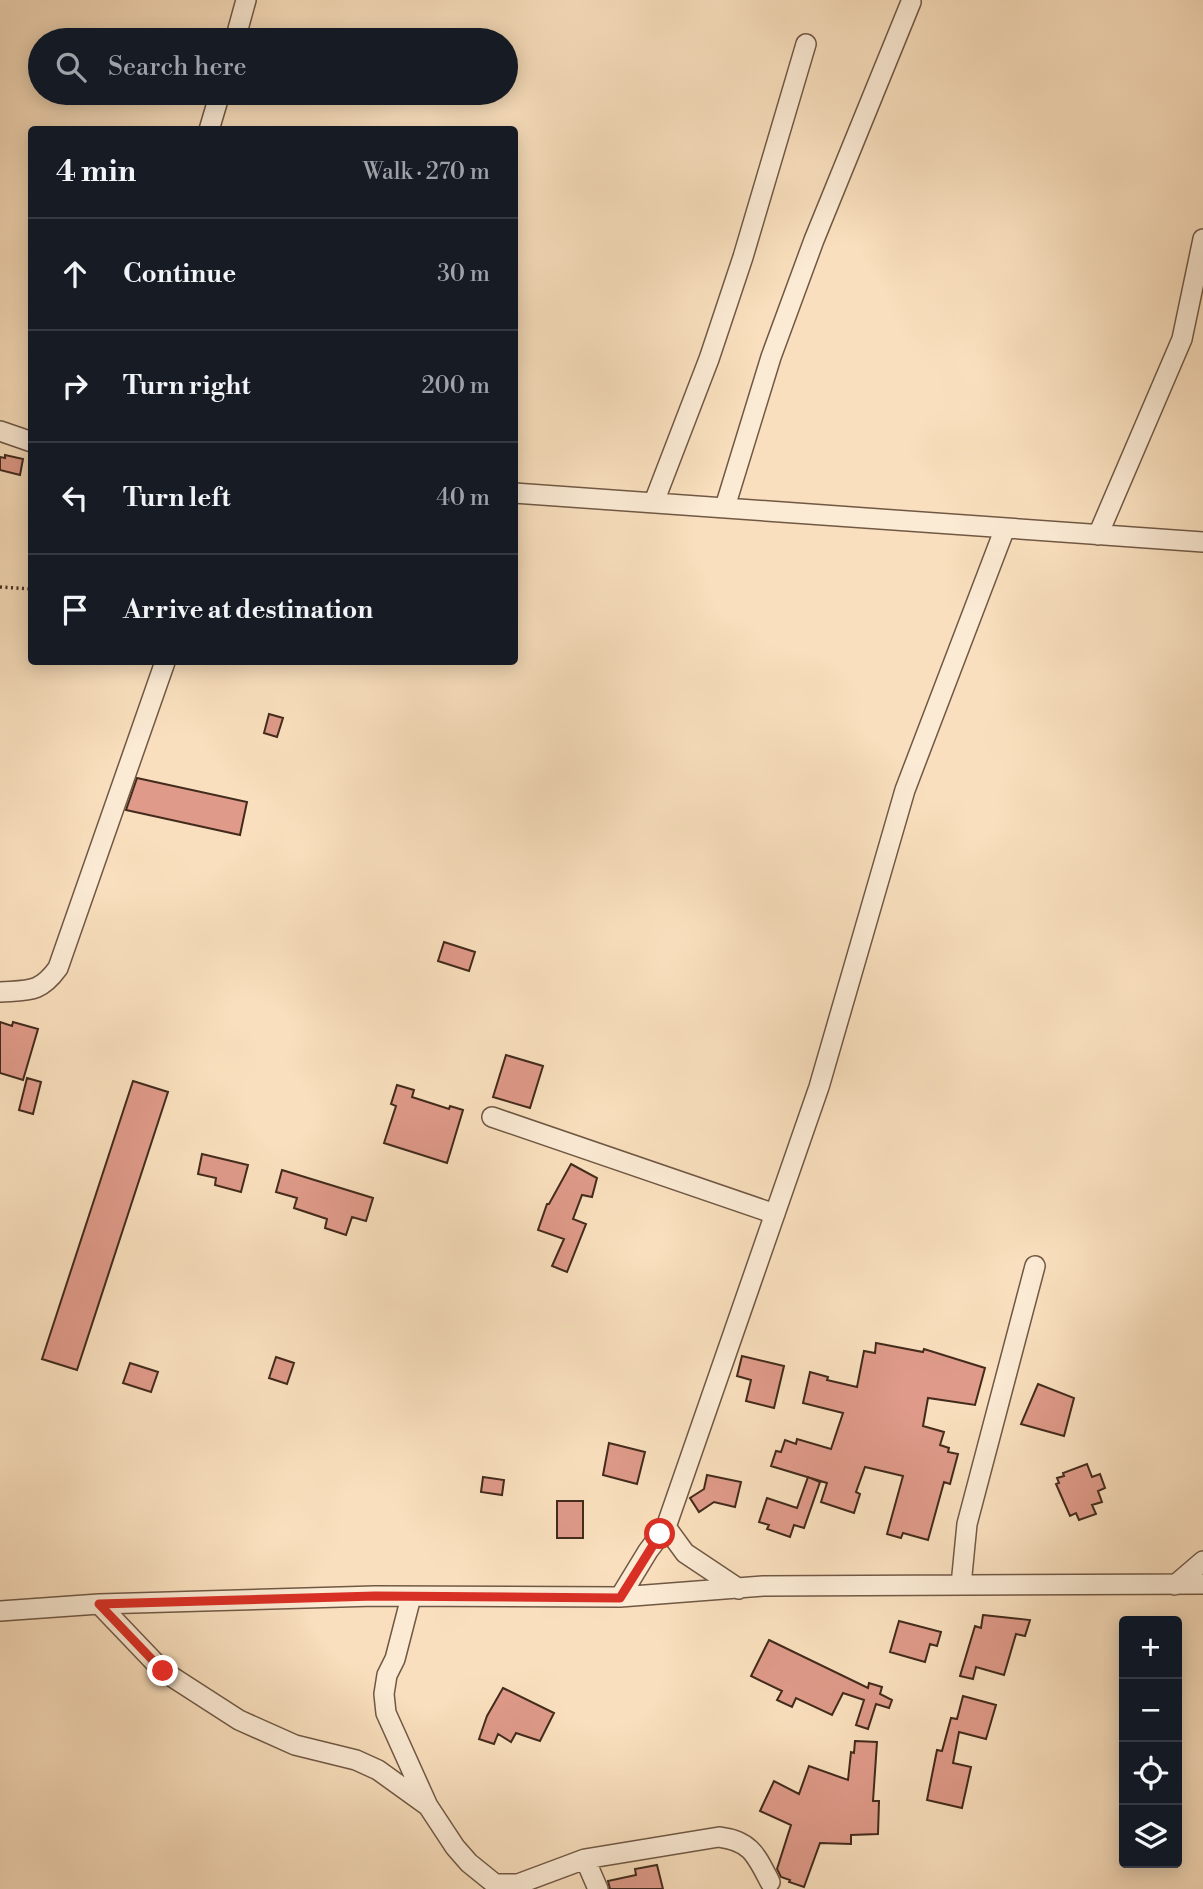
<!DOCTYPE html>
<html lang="en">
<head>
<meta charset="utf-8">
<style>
	body { margin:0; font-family:"Libre Bodoni",serif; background:#242831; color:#f1f3f6 }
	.controls { position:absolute; right:21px; bottom:21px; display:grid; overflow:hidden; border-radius:7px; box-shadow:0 4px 18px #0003 }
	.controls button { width:63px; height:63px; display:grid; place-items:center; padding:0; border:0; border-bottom:2px solid #363941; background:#171b24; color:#f1f3f6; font:35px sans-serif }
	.stop { position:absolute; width:21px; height:21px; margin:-16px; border:5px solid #d93025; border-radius:50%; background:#fff }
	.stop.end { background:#d93025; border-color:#fff; box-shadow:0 2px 7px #0008 }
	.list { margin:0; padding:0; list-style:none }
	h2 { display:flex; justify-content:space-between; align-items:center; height:91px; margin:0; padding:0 28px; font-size:30px }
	h2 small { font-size:23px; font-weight:400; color:#9ea1a6 }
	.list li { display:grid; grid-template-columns:46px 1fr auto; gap:21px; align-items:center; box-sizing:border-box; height:112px; padding:0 28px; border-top:2px solid #363941 }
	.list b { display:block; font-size:26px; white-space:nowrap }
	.list em { font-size:23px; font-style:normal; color:#9ea1a6 }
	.icon { flex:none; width:38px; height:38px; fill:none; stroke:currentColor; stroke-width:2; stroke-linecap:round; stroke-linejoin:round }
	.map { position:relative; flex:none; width:1203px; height:1889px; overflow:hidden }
	.search { position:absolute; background:#171b24; box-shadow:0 4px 18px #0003; left:28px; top:28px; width:490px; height:77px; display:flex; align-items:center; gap:18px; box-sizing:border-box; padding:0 24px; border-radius:38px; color:#9ea1a6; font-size:26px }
	.panel { position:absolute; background:#171b24; box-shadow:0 4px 18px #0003; left:28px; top:126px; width:490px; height:539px; border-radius:7px }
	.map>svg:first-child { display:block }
	.building { fill:#df9a89; stroke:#422b1c; stroke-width:2 }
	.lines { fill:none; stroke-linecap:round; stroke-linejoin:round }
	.minor-casing { stroke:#705844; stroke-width:22 }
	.path { stroke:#422b1c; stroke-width:3.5; stroke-dasharray:2 3.5; stroke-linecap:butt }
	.minor { stroke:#fbead4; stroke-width:19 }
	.route { stroke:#d93025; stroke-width:9 }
</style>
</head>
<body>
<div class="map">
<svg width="1203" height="1889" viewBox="0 0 1203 1889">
	<rect width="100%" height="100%" fill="#f9dfbd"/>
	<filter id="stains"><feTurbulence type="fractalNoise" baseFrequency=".00286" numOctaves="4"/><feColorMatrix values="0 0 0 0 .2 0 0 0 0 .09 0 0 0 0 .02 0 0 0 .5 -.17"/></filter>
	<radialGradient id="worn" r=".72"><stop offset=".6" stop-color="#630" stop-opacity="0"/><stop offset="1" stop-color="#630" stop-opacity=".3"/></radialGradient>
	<path class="building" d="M5,455L23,459L20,475L0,470V457L5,458Z
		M269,714L283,718L277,737L264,733Z
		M137,778L247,802L240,835L126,810Z
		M444,942L475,952L469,971L438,961Z
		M0,1022L12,1026L13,1022L38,1029L23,1080L0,1073Z
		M506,1055L543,1066L530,1108L493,1097Z
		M27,1078L41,1082L33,1114L19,1110Z
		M133,1081L168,1092L77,1370L42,1359Z
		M397,1085L414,1090L412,1097L449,1109L450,1106L463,1110L447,1163L384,1143L396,1106L391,1104Z
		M202,1154L248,1165L241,1192L215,1185L216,1178L198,1174Z
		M571,1164L597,1178L592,1197L582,1195L573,1219L586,1224L567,1272L552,1266L564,1239L538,1230L547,1204H549Z
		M282,1170L373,1198L366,1221L352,1217L346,1235L325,1228L327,1219L294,1208L297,1198L276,1192Z
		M876,1343L923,1352L924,1349L985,1368L975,1405L928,1398L923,1426L944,1432L940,1445L949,1448L948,1452L958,1454L950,1484L944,1482L928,1540L903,1533L901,1538L887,1534L903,1476L865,1467L856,1492L860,1494L854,1513L821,1502L827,1483L771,1466L776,1451L781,1452L785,1440L796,1444L797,1439L831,1449L843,1413L803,1403L810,1372L828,1377L827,1380L857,1387L864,1351L875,1353Z
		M742,1356L784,1366L774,1408L746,1401L751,1380L737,1376Z
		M276,1357L294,1363L287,1384L269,1378Z
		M130,1363L158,1372L151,1392L123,1383Z
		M1038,1384L1074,1398L1064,1436L1021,1424Z
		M609,1443L645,1452L637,1484L603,1475Z
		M1087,1464L1092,1477L1100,1474L1105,1488L1098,1491L1102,1502L1092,1505L1096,1514L1079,1520L1076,1513L1070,1516L1056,1484L1059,1483L1057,1478L1064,1476L1063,1473Z
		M707,1475L741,1482L735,1507L714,1502L699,1512L690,1498L704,1489Z
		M483,1477L504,1480L502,1495L481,1492Z
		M808,1477L820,1482L804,1528L794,1525L790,1537L767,1529L769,1525L759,1522L767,1498L797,1508Z
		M557,1501H583V1538H557Z
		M983,1615L1030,1620L1025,1636L1016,1634L1004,1675L976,1667L973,1679L960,1676L975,1626L981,1628Z
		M899,1621L941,1632L937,1646L930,1644L925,1662L890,1652Z
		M769,1640L868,1688L869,1683L882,1687L880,1694L892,1700L889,1708L876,1704L868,1729L856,1725L864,1700L843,1693L832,1715L796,1698L792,1707L777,1700L782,1691L751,1676Z
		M503,1688L554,1713L540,1741L516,1733L511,1742L498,1734L494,1744L479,1739L487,1716Z
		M963,1696L996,1705L986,1739L959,1732L953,1763L971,1767L962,1808L927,1800L937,1750L942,1751L951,1718L957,1719Z
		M855,1741L877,1742L873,1801H879L878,1834L851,1835V1844L820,1843L804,1887L789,1882L790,1880L781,1877L777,1869L791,1825L760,1811L774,1781L799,1794L809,1766L848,1780L851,1752L854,1753Z
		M657,1865L663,1889H610L608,1881L636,1875L635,1869Z"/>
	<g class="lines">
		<defs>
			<path id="minor" d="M235,40L246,0
				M209,130L220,93
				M0,431L32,442
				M514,493L1203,542
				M654,502L709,359L743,257L806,44
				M725,507L771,357L814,240L911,2
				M1098,535L1182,339L1203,239
				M0,992C29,990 40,993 58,968L165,662
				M492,1117L775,1214
				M666,1527L685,1553L739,1589
				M961,1585L967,1524L1035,1266
				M1175,1585L1203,1561
				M411,1597L395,1659L387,1675L384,1694L386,1713L427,1804
				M620,1597L648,1551L666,1527L819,1087L905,790L1005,528
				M99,1604L163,1671L239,1720L295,1745L356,1760L378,1770L428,1806L455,1847L469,1863L495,1884H518L585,1859L598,1889
				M0,1611L99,1604L375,1596L620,1597L763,1586L1203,1584
				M585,1859L719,1837C751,1841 756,1855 770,1882"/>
		</defs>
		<use href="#minor" class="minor-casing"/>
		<path class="path" d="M0,587L32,589"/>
		<use href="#minor" class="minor"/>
	</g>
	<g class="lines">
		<path class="route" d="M163,1671L99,1604L375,1596L620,1598L660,1534"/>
	</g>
	<rect width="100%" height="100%" filter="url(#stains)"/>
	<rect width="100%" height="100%" fill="url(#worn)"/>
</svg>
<div class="controls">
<button>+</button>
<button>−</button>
<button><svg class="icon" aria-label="locate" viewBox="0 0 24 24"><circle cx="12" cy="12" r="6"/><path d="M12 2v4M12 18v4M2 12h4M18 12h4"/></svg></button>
<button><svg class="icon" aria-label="layers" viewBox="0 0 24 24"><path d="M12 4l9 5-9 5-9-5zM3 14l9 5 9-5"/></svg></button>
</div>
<div class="stop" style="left:660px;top:1534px"></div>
<div class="stop end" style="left:163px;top:1671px"></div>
<div class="search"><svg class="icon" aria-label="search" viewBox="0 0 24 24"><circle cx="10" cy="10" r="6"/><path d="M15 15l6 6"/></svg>Search here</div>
<section class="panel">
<h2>4 min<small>Walk · 270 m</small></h2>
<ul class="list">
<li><svg class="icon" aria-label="ahead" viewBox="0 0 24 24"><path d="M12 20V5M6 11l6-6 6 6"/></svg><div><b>Continue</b></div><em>30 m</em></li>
<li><svg class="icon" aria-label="right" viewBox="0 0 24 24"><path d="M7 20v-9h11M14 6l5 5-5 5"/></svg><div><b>Turn right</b></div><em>200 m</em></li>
<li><svg class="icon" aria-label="left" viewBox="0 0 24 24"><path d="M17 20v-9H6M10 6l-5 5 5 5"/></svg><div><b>Turn left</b></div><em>40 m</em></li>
<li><svg class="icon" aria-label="arrive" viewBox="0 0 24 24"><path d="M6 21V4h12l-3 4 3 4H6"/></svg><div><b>Arrive at destination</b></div></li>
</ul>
</section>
</div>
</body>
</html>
